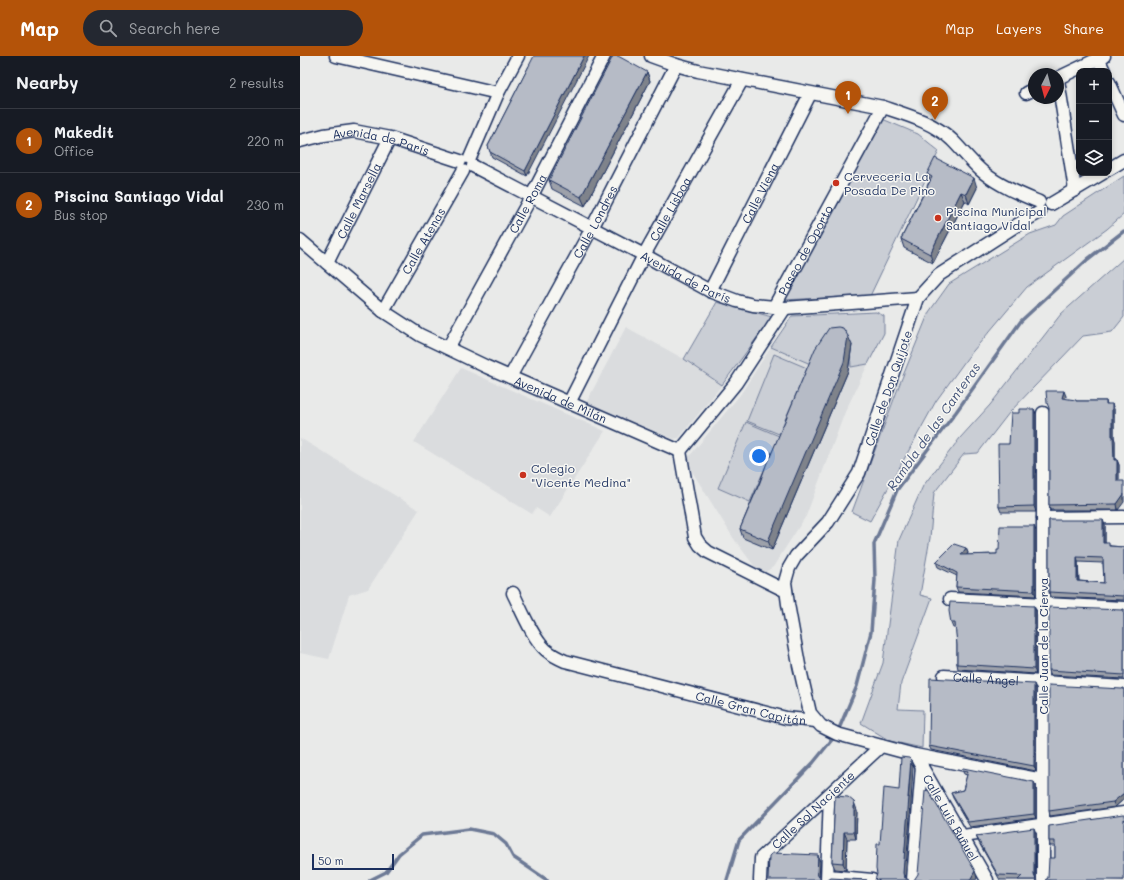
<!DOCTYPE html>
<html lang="en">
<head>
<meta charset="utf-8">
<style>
	body { margin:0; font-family:Mali,sans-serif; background:#242831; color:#f1f3f6 }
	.controls { position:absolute; right:12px; top:12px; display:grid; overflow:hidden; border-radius:8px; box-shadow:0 2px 6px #0003 }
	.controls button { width:36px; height:36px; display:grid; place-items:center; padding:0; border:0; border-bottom:1px solid #363941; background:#171b24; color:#f1f3f6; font:20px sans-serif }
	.compass { position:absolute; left:728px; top:12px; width:36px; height:36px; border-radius:50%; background:#171b24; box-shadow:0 2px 6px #0003; rotate:186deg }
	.scale { position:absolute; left:12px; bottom:10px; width:82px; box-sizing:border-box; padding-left:4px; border:2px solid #1b2f5e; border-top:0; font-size:11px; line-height:14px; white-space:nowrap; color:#1b2f5e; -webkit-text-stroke:3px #f6f6f2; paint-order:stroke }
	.you { position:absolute; left:459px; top:400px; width:14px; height:14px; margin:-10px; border:3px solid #fff; border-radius:50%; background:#1a73e8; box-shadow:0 0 0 6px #1a73e833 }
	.badge { display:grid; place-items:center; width:26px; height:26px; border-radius:50%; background:#b45309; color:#fff; font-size:13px; font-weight:700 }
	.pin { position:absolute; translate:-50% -33px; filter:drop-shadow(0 1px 2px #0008) }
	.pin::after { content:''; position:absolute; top:21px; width:14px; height:12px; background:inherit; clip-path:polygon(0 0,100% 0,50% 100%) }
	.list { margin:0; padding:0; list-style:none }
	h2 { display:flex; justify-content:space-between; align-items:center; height:52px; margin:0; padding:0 16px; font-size:17px }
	h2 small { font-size:13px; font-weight:400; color:#9ea1a6 }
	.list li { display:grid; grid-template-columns:26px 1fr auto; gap:12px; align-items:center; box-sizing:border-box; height:64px; padding:0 16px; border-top:1px solid #363941 }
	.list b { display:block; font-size:15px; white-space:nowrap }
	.list p { margin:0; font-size:13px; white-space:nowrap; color:#9ea1a6 }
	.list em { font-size:13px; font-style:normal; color:#9ea1a6 }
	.icon { flex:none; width:22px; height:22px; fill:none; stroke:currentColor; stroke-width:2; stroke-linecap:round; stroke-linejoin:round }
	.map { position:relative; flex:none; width:824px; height:824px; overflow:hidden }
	header { display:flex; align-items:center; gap:24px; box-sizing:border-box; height:56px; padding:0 20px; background:#b45309; color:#fff }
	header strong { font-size:19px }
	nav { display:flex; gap:22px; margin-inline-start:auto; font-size:14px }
	.search { width:280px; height:36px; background:#242831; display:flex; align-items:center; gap:10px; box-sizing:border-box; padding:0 14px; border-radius:22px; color:#9ea1a6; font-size:15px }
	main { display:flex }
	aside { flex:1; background:#171b24 }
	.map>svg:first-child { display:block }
	.built { fill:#dadcde }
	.green { fill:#caced5; stroke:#727e9a }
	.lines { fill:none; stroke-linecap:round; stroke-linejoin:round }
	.stream { stroke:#6c7995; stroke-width:3.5 }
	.minor-casing { stroke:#1b2f5e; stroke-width:15 }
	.minor { stroke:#f6f6f2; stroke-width:12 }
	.wall { fill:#9da1aa; stroke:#1b2f5e; fill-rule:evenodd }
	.shaded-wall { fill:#7f838b; stroke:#1b2f5e }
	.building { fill:#b6bbc6; stroke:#1b2f5e; fill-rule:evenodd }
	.poi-dot { fill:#c8321e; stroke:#f6f6f2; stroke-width:1.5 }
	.labels { text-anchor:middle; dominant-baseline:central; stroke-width:3; stroke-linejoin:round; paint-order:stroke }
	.street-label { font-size:12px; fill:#1b2f5e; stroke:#f6f6f2 }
	.poi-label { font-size:12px; fill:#1b2f5e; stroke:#f6f6f2; text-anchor:start }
	.water-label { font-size:13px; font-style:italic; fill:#44547a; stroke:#f6f6f2 }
</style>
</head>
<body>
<header>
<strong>Map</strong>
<div class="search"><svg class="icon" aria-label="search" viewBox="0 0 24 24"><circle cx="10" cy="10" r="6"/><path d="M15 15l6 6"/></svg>Search here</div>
<nav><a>Map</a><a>Layers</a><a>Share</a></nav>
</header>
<main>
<aside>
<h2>Nearby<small>2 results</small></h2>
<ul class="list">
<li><span class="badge">1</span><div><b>Makedit</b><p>Office</p></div><em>220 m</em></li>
<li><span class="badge">2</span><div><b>Piscina Santiago Vidal</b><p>Bus stop</p></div><em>230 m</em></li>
</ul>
</aside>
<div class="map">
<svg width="824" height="824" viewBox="0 0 824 824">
	<rect width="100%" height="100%" fill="#e9eae9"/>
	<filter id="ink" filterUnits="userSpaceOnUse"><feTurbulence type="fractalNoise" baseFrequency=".025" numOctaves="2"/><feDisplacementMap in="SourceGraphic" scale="8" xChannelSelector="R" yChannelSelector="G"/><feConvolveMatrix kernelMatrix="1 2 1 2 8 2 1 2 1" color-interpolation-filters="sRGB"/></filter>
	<g filter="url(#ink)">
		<path class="built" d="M326,271L384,303L422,329L379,382L374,383L286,347Z
			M550,290L551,311L568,308L545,356L506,460L473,511L461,519L434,483L388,409V402L440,339L471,291L513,308Z
			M161,312L305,375L250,461L236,452L232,458L114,386Z
			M0,382L119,454L68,533L49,539L29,603L0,597Z"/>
		<path class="green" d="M580,62L618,78L639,95L570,240L481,244Z
			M824,120V158L807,173L727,231L668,301L636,345L570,465L552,456L600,327L629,256L649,228L730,178L756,169L763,160Z
			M824,202V261L812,276L783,280L709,357L678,397L664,398L634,437L630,482L620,539L632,542L601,627L598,653L623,654L622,692L590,685L561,667L583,607L599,484L623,430L660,382L690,349L761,258Z
			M417,246L472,261L422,329L384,303Z
			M576,256L584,260V277L568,308L551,311L550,290L513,309L471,291L492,260Z
			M474,298L507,312L479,378L447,365Z
			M446,366L479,380L450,446L418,432Z"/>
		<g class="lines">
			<path class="stream" d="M538,675L557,630L571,576L575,524L574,488L597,434L656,356L721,265L788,203L824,175
				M70,824L86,816L99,798L122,779L169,773L194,778L206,788L213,801L247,824
				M427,824L439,784L513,707L535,680"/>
			<defs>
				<g id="minor">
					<path d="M36,0L198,37"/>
					<path d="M351,0L376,9L398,15L583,51C607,59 633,66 652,84C663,95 672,107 684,117C700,130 720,138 739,146"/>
					<path d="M797,0L804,15"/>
					<path d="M758,22L804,0"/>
					<path d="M758,24L775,134"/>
					<path d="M809,26L824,59"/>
					<path d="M726,37L734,33"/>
					<path id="s1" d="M0,85L24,79L54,75L90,82L160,105"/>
					<path d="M170,102L198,37L218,0"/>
					<path id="s2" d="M173,110L344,199L410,235L437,245L453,249L485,252L618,242"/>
					<path d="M809,113L824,104"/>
					<path d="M751,148L803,117"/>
					<path d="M740,156L717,169L639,219L618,242L559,417L528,466L496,500L489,512L485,526L488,548L499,609L510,657L521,670L537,678L615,699L743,724"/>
					<path id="s3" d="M0,184L83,255L120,279L187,311L380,395"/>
					<path id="s4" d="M27,207L90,82"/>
					<path id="s5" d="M410,235L510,38"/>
					<path id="s6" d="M474,251L583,51"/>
					<path id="s7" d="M83,255L163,115"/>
					<path id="s8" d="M148,292L231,141L304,0"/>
					<path id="s9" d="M210,321L292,172L376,9"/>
					<path id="s10" d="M269,347L344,199L442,24"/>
					<path d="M380,395L395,481L400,489L408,496L486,535"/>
					<path d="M380,395L436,327L485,252"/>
					<path d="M743,462L824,461"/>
					<path id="s11" d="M213,537C221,553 233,583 246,594C252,599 258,602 265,605L486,662L516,665"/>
					<path d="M650,543L824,552"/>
					<path id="s12" d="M644,620L824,631"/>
					<path id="s13" d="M615,699L687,824"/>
					<path d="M663,780L824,757"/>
					<path d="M528,820L572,824"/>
					<path id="s14" d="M460,824L461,802L581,690"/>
					<path d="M527,824L530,738"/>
					<path d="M613,824L622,710"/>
					<path d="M743,824V357"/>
				</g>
			</defs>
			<use href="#minor" class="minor-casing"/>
			<use href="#minor" class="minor"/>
		</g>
		<path class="wall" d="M229,10L227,120L192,101L188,90Z
			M347,16L350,25L285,150L252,133L249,124Z
			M627,118L677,132L669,148L665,145L633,207L604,192L601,183L630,124Z
			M552,289L548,315L472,494L443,482L440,473L470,401Z
			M766,340L765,343L776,345H806L807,348L814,353V381L815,385V404H817L819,409L818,454H750L749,449V353Z
			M734,353L736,358V456H701L699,451L709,388L719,357Z
			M749,464L805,469V487L811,490L824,491V544L750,541L749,536ZM778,506L803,507L804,527L779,525Z
			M736,475V540L658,536L656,531L657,520L638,511L636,506L666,492L668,497L667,499L697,498L699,494Z
			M734,550L736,555V618L658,613L657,608V589L656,572H653L651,567Z
			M824,553V623L750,619L749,614L822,554Z
			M734,628L736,633V715L631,694L629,690Z
			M824,632V743L815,751L750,760L749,755L822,633Z
			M662,714L736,730V762L670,771L653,742L651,737L663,734L667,719L664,718Z
			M535,740L557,754L556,783H547L546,814L535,813L532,806Z
			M749,770L824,824L748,822L755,802V790H750L749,785Z
			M736,777V824H700L678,785L676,780Z"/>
		<path class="shaded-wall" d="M284,0H289L227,120L225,115Z
			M347,16L350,25L285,150L281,141Z
			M674,122L677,132L669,148L666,138Z
			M661,136L665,145L633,207L630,198Z
			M548,280L552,289L548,315L472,494L468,485Z
			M764,335L766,340L764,347L762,342Z
			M812,348L814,353V381L815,385V409L814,404L812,380Z
			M734,353L736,358V456L734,450Z
			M817,404L819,409V430L817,425Z
			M824,438V446L818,454L817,448Z
			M803,464L805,469V492L803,487Z
			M734,470L736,475V540L734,535Z
			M666,492L668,497L663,504L661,499Z
			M777,501L778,506L779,530L777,525Z
			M734,550L736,555V618L734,613Z
			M734,628L736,633V715L734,710Z
			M611,704L613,711L611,746V748L605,824L603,817Z
			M734,726L736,730V762L734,758Z
			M824,737V743L815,751L813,746Z
			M554,746L557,754L556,783L554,776Z
			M734,772L736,777L735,824L734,819Z
			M544,776L547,783L546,814L543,807Z
			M518,799L520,806L519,824L517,818Z
			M675,815L677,822L676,824H670Z"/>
		<path class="building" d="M234,0H284L225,115L190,96L188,90Z
			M313,0H318L347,16L281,141L249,124Z
			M635,102L674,122L666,138L661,136L630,198L601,183L632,121L627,118Z
			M538,271L543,272L548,280L544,306L468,485L440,473L460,426L469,401H470L515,293L529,272Z
			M746,335H764L762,342L776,344V345H806V348H812V380H813L814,404H817V425H824V438L817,448L749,449V352L747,347Z
			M719,353H734V450L699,451L698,388H709L711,357H719Z
			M749,464H803V487H809V490L824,491V540L749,536ZM777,501L803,502L804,527L777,525Z
			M700,470H734V535L656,531L657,517L636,506L654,488L666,492L661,499L697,498V494H699Z
			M650,546L734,550V613L657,608V589L655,567H651L649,555Z
			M749,551L822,554L824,553V619L749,614Z
			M630,622L734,628V710L629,690Z
			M749,629L822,633L824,632V737L813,746L749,755Z
			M601,701L609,702L611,704L608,742L609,741L603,817L604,821L609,824H575L577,818L576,813L577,788H580L584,732L599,734Z
			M663,712L734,726V758L668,766L651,737L663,734L668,715L662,714Z
			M628,734L675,815L670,824H614L618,818L625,735Z
			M535,740L548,741L554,746V776H544L543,807L532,806Z
			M823,759H824V824H745L748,822L749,802H755V785H749V770Z
			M734,772V819L736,824H718L722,820L698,819L676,780Z
			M472,797L518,799L517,818L521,824H468L469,800Z
			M531,822L567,824H528Z"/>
	</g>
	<g class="poi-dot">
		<circle cx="536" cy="127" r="4"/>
		<circle cx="638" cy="162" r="4"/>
		<circle cx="223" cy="419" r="4"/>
	</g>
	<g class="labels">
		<g class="street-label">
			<text stroke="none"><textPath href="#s1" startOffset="83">Avenida de París</textPath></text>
			<text stroke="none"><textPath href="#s5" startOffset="110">Calle Viena</textPath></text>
			<text stroke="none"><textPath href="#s4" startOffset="70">Calle Marsella</textPath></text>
			<text stroke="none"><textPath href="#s8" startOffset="165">Calle Roma</textPath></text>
			<text stroke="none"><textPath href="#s10" startOffset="219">Calle Lisboa</textPath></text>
			<text stroke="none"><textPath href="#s9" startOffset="177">Calle Londres</textPath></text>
			<text stroke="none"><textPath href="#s7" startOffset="81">Calle Atenas</textPath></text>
			<text stroke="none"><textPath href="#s6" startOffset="65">Paseo de Oporto</textPath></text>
			<text stroke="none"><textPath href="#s2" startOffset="240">Avenida de París</textPath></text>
			<text transform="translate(588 332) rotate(-71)">Calle de Don Quijote</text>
			<text stroke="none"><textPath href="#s3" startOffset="308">Avenida de Milán</textPath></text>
			<text transform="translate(743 590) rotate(-90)">Calle Juan de la Cierva</text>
			<text stroke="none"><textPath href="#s12" startOffset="42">Calle Ángel</textPath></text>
			<text stroke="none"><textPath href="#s11" startOffset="280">Calle Gran Capitán</textPath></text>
			<text stroke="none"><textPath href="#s14" startOffset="93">Calle Sol Naciente</textPath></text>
			<text stroke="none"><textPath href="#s13" startOffset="72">Calle Luis Buñuel</textPath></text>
		</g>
		<g class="poi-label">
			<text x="544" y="120">Cerveceria La<tspan x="544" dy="14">Posada De Pino</tspan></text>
			<text x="646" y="155">Piscina Municipal<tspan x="646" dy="14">Santiago Vidal</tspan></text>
			<text x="231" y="412">Colegio<tspan x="231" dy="14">"Vicente Medina"</tspan></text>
		</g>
		<g class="water-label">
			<text transform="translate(633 370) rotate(-55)">Rambla de las Canteras</text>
		</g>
	</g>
</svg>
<div class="controls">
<button>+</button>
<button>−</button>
<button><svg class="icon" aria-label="layers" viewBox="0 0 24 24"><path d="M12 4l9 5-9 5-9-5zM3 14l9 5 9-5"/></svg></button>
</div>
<svg class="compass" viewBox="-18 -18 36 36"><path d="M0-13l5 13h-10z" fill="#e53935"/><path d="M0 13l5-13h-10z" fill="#9ea1a6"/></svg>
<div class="scale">50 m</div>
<div class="you"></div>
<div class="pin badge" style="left:548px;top:58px">1</div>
<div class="pin badge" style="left:635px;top:64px">2</div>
</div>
</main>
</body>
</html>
